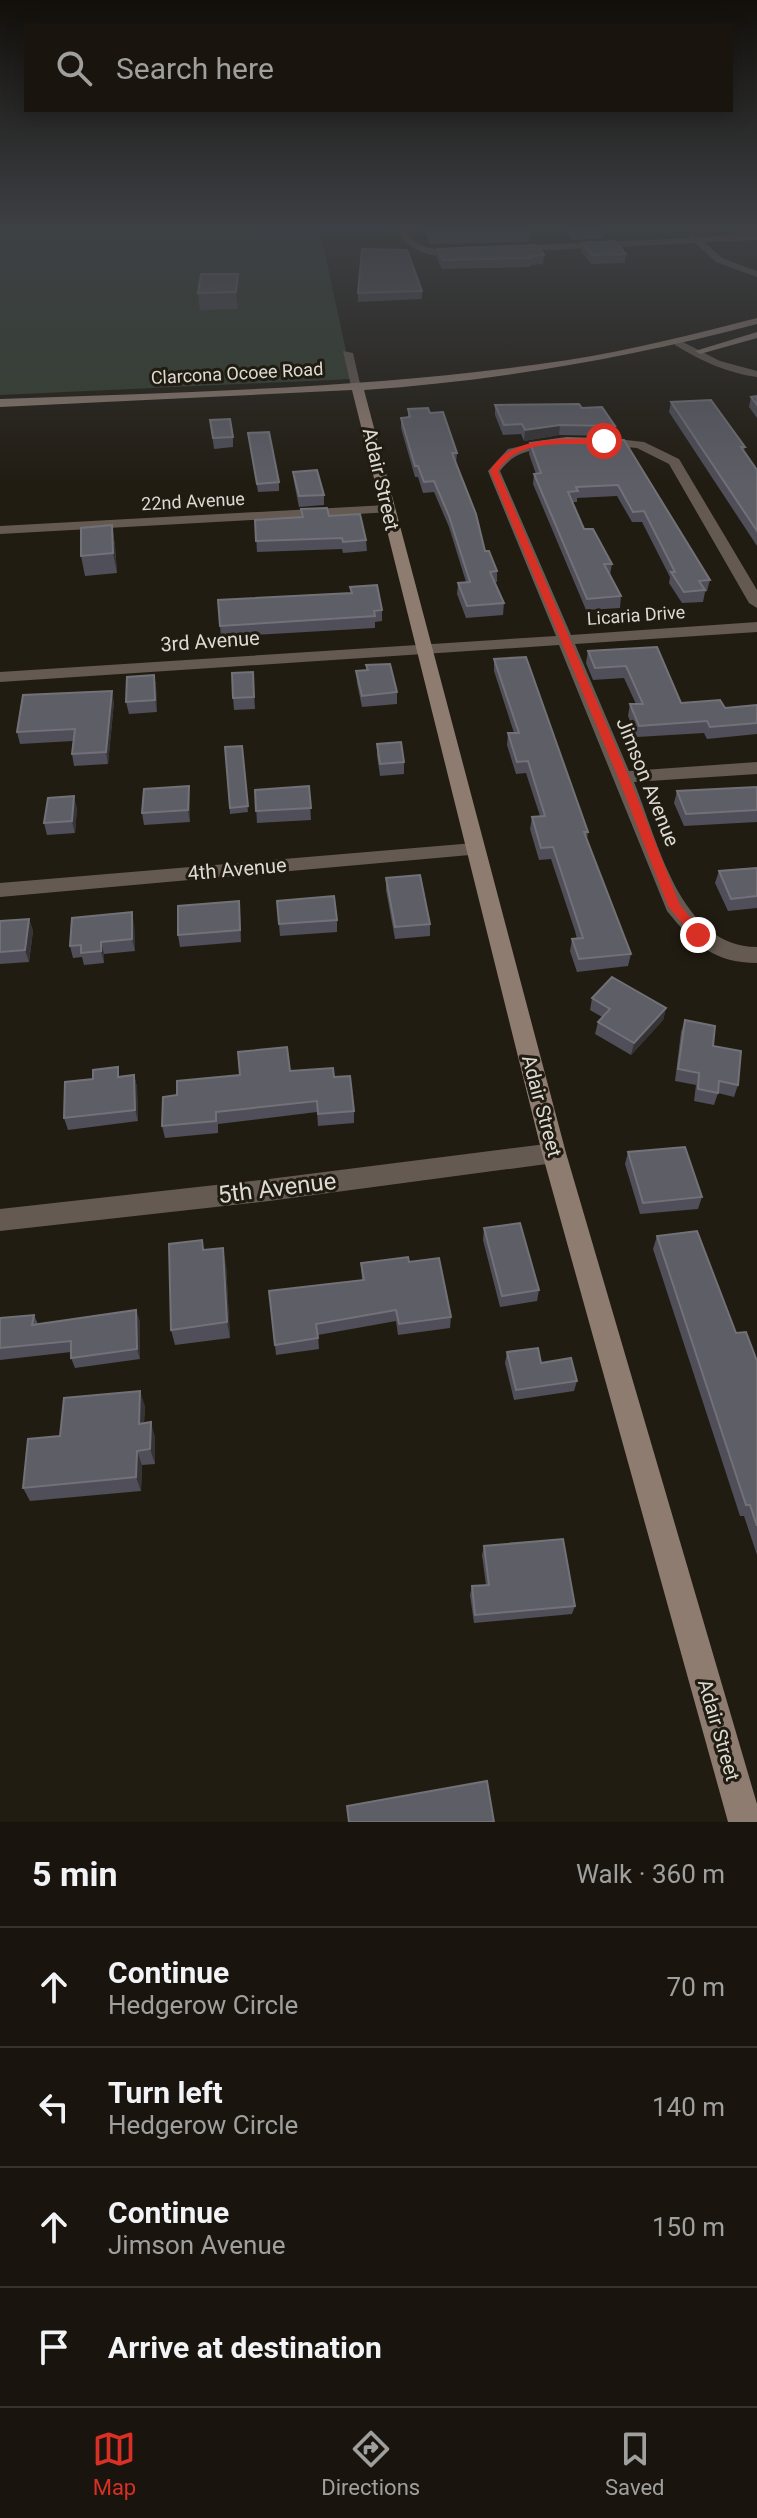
<!DOCTYPE html>
<html lang="en">
<head>
<meta charset="utf-8">
<style>
	body { margin:0; font-family:Roboto,sans-serif; background:#221e17; color:#f1f3f6 }
	.stop { position:absolute; width:24px; height:24px; margin:-18px; border:6px solid #d93025; border-radius:50%; background:#fff }
	.stop.end { background:#d93025; border-color:#fff; box-shadow:0 2px 8px #0008 }
	.list { margin:0; padding:0; list-style:none }
	h2 { display:flex; justify-content:space-between; align-items:center; height:104px; margin:0; padding:0 32px; font-size:34px }
	h2 small { font-size:26px; font-weight:400; color:#9f9f9e }
	.list li { display:grid; grid-template-columns:52px 1fr auto; gap:24px; align-items:center; box-sizing:border-box; height:120px; padding:0 32px; border-top:2px solid #37342e }
	.list b { display:block; font-size:30px; white-space:nowrap }
	.list p { margin:0; font-size:26px; white-space:nowrap; color:#9f9f9e }
	.list em { font-size:26px; font-style:normal; color:#9f9f9e }
	.icon { flex:none; width:44px; height:44px; fill:none; stroke:currentColor; stroke-width:2; stroke-linecap:round; stroke-linejoin:round }
	.map { position:relative; flex:none; width:757px; height:1822px; overflow:hidden }
	.search { position:absolute; background:#19150e; box-shadow:0 4px 20px #0003; left:24px; right:24px; top:24px; height:88px; display:flex; align-items:center; gap:20px; box-sizing:border-box; padding:0 28px; border-radius:0px; color:#9f9f9e; font-size:30px }
	.sheet { height:584px; background:#19150e }
	nav { display:flex; justify-content:space-around; align-items:center; box-sizing:border-box; height:112px; border-top:2px solid #37342e; background:#19150e; font-size:22px; color:#9f9f9e }
	nav a { display:grid; justify-items:center; gap:4px }
	nav .on { color:#d93025 }
	.map>svg:first-child { display:block }
	.green { fill:#343f2f }
	.lines { fill:none; stroke-linecap:round; stroke-linejoin:round }
	.street { fill:#655a52; fill-rule:evenodd }
	.secondary { fill:#8f7c71; fill-rule:evenodd }
	.wall { fill:#4f4e59 }
	.shaded-wall { fill:#363437 }
	.building { fill:#5e5e66; stroke:#727177; stroke-width:2 }
	.route { fill:#d93025 }
	.labels { text-anchor:middle; dominant-baseline:central; stroke-width:6; stroke-linejoin:round; paint-order:stroke }
	.far-street-label { font-size:18px; fill:#dddad3; stroke:#211c12 }
	.street-label { font-size:20px; fill:#dddad3; stroke:#211c12 }
	.near-street-label { font-size:24px; fill:#dddad3; stroke:#211c12 }
</style>
</head>
<body>
<div class="map">
<svg width="757" height="1822" viewBox="0 0 757 1822">
	<rect width="100%" height="100%" fill="#211c12"/>
	<path class="green" d="M0,230H320L352,379L0,395Z"/>
	<g class="lines">
		<path class="street" d="M397,230H405C418,252 440,250 463,248L468,251C444,263 408,254 397,230Z
			M690,234L699,237L757,234V240L705,242L722,258L757,271V277L716,262L695,243L511,252L506,249L511,246L690,238Z
			M679,340L720,361L757,371V377C727,373 701,361 675,345V341Z
			M343,351L353,353L361,388L351,386Z
			M599,437L644,442L679,459L757,590V608L749,603L669,464L637,448L595,444L593,441Z
			M555,439L561,443L559,446C536,450 516,449 500,471L571,635L757,622V632L575,644L629,771L757,762V774L634,782C658,841 680,947 757,947V963C714,963 693,943 667,911L559,645L0,682V672L556,636L488,471L508,449Z
			M387,505L394,509L392,512L0,534V526Z
			M474,843L484,849L481,854L0,897V883Z
			M554,1143L562,1146L566,1153L562,1160L554,1163L269,1201L0,1231V1209L269,1179Z"/>
		<path class="secondary" d="M757,318V324C628,358 497,381 364,390L566,1153L757,1804V1822H728L542,1153L352,390L0,407V399C190,392 380,388 568,360C632,350 694,334 757,318Z
			M757,332V338L700,354L695,351Z"/>
	</g>
	<path class="wall" d="M424,230H527L529,233V242L430,244Z
		M565,230H605L604,238L572,240Z
		M582,243L626,254L625,263L591,264L581,251Z
		M437,249L544,255L543,264L530,265V267L442,269L437,258Z
		M238,274L239,290L238,309L200,310L198,293Z
		M422,291V299L358,302V293Z
		M757,396V418L749,407L751,397Z
		M671,402L745,447L744,451L757,470V546L669,412Z
		M495,405L582,408L615,426L613,436L559,435L524,441L521,434L503,435L495,415Z
		M408,409L430,413L457,453L456,464L485,551L497,571V582H495L504,603L503,615L466,618L457,594L458,583L466,582L449,527L434,492L423,493L418,477H415L401,428V418L408,417Z
		M210,420L233,437V447L214,449Z
		M248,433L279,482V491L258,492Z
		M624,440L710,580L707,591L705,592L703,602L682,603L669,583L670,577L642,522H632L617,496L577,498V502H573L584,529L612,564L610,575L621,596L620,608L586,610L533,484L534,474H536L529,454L530,443Z
		M293,472L324,495V505L299,507L294,482Z
		M301,509L329,516L366,540L367,551L343,553L342,549L257,552L255,520L302,517Z
		M112,525L115,546L117,573L85,576L81,556Z
		M350,587L382,610V621L375,622V628L221,637L220,626L351,593Z
		M657,647L681,703L725,708L757,705V734L707,739L704,733L637,737L628,716L630,704H636L624,678L593,680L586,663L588,651Z
		M494,659L588,832L587,839L631,954L628,966L577,972L570,951L572,939H577L575,931L551,859L539,860L530,829L532,817L540,816L526,773L516,774L507,745L508,733H514L494,671Z
		M366,665L397,692V704L362,707L357,683L356,671L366,670Z
		M253,672L255,709L234,710L233,698Z
		M154,675L156,686L157,712L129,714L126,702Z
		M114,702L108,764L74,766L72,754L73,741L20,744L17,732Z
		M377,744L404,762V774L380,776L377,755Z
		M242,746L248,812L230,814L225,747Z
		M309,786L311,820L257,823L255,790Z
		M757,787V822L684,826L674,803L677,791Z
		M190,798V822L144,825L142,813Z
		M77,808L75,833L47,835L44,823Z
		M757,868V908L728,911L715,883L719,871Z
		M386,878L430,924V936L395,939L386,890Z
		M277,901L337,920V932L280,936Z
		M240,913L241,942L180,947L178,935Z
		M29,919L33,931L29,962L0,964V921Z
		M134,924L135,951L104,954V963L84,965L82,957L73,958L70,946Z
		M592,998L666,1008L663,1020L631,1055L595,1034L598,1022L602,1017L590,1010Z
		M685,1020L713,1046L738,1085L734,1097L718,1093L714,1105L694,1101L696,1085L675,1081L681,1032Z
		M290,1071L334,1077L354,1111V1123L318,1126L317,1112L218,1124V1133L165,1138L162,1126L177,1095Z
		M134,1075L137,1087L138,1121L68,1130L64,1118L121,1076Z
		M628,1152L702,1197L698,1209L640,1214L625,1164Z
		M484,1228L539,1290L537,1301L500,1307L483,1240Z
		M657,1236L736,1333L757,1361V1555L744,1516H740L653,1249Z
		M202,1240L204,1250L226,1264L230,1338L175,1345L171,1330Z
		M409,1262L451,1317L450,1328L398,1335L396,1321L318,1335L319,1349L276,1355L275,1345L362,1281L361,1263Z
		M34,1315L38,1324L140,1321V1359L75,1368L71,1358V1352L0,1360V1318Z
		M507,1352L541,1363L577,1381L574,1391L514,1400L505,1363Z
		M145,1406L144,1423L155,1437V1464L142,1465L141,1491L30,1501L23,1488L60,1436Z
		M484,1546L575,1606L572,1614L474,1623L470,1595L472,1586L486,1585L482,1555Z"/>
	<path class="shaded-wall" d="M238,274L239,290L238,309L236,292Z
		M560,425L559,435L524,441L525,430Z
		M112,525L115,546L117,573L113,553Z
		M154,675L156,686L157,712L155,700Z
		M112,691L114,702L108,764L106,752Z
		M189,786L190,798V822L188,810Z
		M74,796L77,808L75,833L72,821Z
		M132,912L134,924L135,951L132,939Z
		M29,919L33,931L29,962L25,950Z
		M101,942L104,954V963L101,951Z
		M666,1008L663,1020L631,1055L634,1043Z
		M134,1075L137,1087L138,1121L135,1110Z
		M223,1248L226,1264L230,1338L227,1322Z
		M136,1310L140,1321V1359L137,1349Z
		M140,1391L145,1406L143,1438L139,1424Z
		M151,1422L155,1437V1464L150,1449Z
		M137,1451L142,1465L141,1491L136,1477Z"/>
	<path class="building" d="M428,230H527L529,233L430,235Z
		M572,230H605L573,231Z
		M615,241L626,254L592,255L582,243Z
		M537,245L544,255L530,256L531,258L443,260L437,249Z
		M362,249L407,250L422,291L358,293Z
		M201,274H238L236,292L198,293Z
		M757,396V405L751,397Z
		M711,400L745,447H741L757,470V531L671,402Z
		M579,404L582,408L602,407L615,426L560,425L525,430L522,424L504,425L495,405Z
		M428,408L430,413L443,412L457,453H452L476,514L485,551H489L497,571L490,572L504,603L467,606L458,583L470,582L449,516L434,481L424,482L418,466H415L401,418L410,417L408,409Z
		M230,419L233,437L213,438L210,420Z
		M269,432L279,482L257,484L248,433Z
		M567,438L624,440L710,580L699,581L705,590L684,592L671,572H675L644,511L633,512L618,485L576,487L578,491L568,492L584,529H593L612,564H604L621,596L587,599L534,474L541,473L530,443Z
		M317,470L324,495L299,496L293,472Z
		M327,508L329,516L360,514L366,540L343,542L342,538L256,541L255,520L303,517L301,509Z
		M112,525L113,553L81,556V528Z
		M377,585L382,610L374,611L375,616L220,626L218,600L352,593L350,587Z
		M657,647L681,703L720,700L725,708L757,705V723L710,727L707,721L639,726L630,704H643L626,666L595,668L588,651Z
		M526,657L588,832H584L631,954L579,959L572,939L583,938L553,847L541,848L532,817L545,816L528,761L517,762L508,733H519L494,659Z
		M390,664L397,692L362,696L356,671L368,670L366,665Z
		M253,672L254,697L233,698L232,673Z
		M154,675L155,700L126,702L127,677Z
		M112,691L106,752L72,754L75,729L17,732L23,695Z
		M401,742L404,762L380,764L377,744Z
		M242,746L248,806L230,808L225,747Z
		M189,786L188,810L142,813L144,789Z
		M309,786L311,808L256,811L255,790Z
		M757,787V810L686,814L677,791Z
		M74,796L72,821L44,823L48,798Z
		M757,868V896L731,899L719,871Z
		M420,875L430,924L395,927L386,878Z
		M334,896L337,920L279,924L277,901Z
		M239,901L240,930L178,935V906Z
		M132,912V939L101,942V951L81,953V945L70,946L72,918Z
		M29,919L25,950L0,952V921Z
		M612,977L666,1008L634,1043L598,1022L610,1009L592,998Z
		M685,1020L715,1026L713,1046L741,1051L738,1085L719,1081L718,1093L698,1089L699,1073L678,1069Z
		M287,1047L290,1071L333,1068L334,1077L350,1076L354,1111L318,1114L317,1101L216,1112V1121L162,1126L163,1097L177,1095V1081L240,1075L238,1052Z
		M118,1067V1077L134,1075L135,1110L64,1118L65,1082L93,1079V1070Z
		M685,1147L702,1197L643,1203L628,1152Z
		M520,1223L539,1290L502,1296L484,1228Z
		M697,1231L736,1333L746,1332L757,1361V1526L750,1505H746L657,1236Z
		M202,1240L203,1250L223,1248L227,1322L171,1330L169,1244Z
		M408,1257L409,1262L439,1258L451,1317L399,1324L396,1310L316,1324L318,1338L275,1345L269,1291L364,1280L361,1263Z
		M136,1310L137,1349L71,1358V1341L0,1348V1318L34,1315L32,1325Z
		M538,1348L541,1363L571,1358L577,1381L516,1390L507,1352Z
		M140,1391L139,1424L151,1422L150,1449L137,1451L136,1477L23,1488L28,1439L60,1436L64,1398Z
		M563,1539L575,1606L475,1615L472,1586L489,1585L484,1546Z
		M487,1781L494,1822H349L347,1806Z"/>
	<linearGradient id="sky" x2="0" y2="1"><stop stop-color="#120f0a"/><stop offset="0.47" stop-color="#3d4044"/><stop offset="1" stop-color="#3d4044" stop-opacity="0"/></linearGradient>
	<rect width="757" height="485" fill="url(#sky)"/>
	<path class="route" d="M604,438L607,443C572,447 519,435 498,471L629,777L680,905L705,935L698,940L694,938L668,906L618,777L490,471C512,433 566,440 604,438Z"/>
	<g class="labels">
		<g class="far-street-label">
			<text transform="translate(237 373) rotate(-3)">Clarcona Ocoee Road</text>
			<text transform="translate(193 501) rotate(-3)">22nd Avenue</text>
			<text transform="translate(636 615) rotate(-4)">Licaria Drive</text>
		</g>
		<g class="street-label">
			<text transform="translate(381 479) rotate(77)">Adair Street</text>
			<text transform="translate(210 641) rotate(-4)">3rd Avenue</text>
			<text transform="translate(648 782) rotate(68)">Jimson Avenue</text>
			<text transform="translate(237 869) rotate(-5)">4th Avenue</text>
			<text transform="translate(542 1106) rotate(75)">Adair Street</text>
			<text transform="translate(719 1730) rotate(74)">Adair Street</text>
		</g>
		<g class="near-street-label">
			<text transform="translate(277 1188) rotate(-7)">5th Avenue</text>
		</g>
	</g>
</svg>
<div class="stop" style="left:604px;top:441px"></div>
<div class="stop end" style="left:698px;top:935px"></div>
<div class="search"><svg class="icon" aria-label="search" viewBox="0 0 24 24"><circle cx="10" cy="10" r="6"/><path d="M15 15l6 6"/></svg>Search here</div>
</div>
<section class="sheet">
<h2>5 min<small>Walk · 360 m</small></h2>
<ul class="list">
<li><svg class="icon" aria-label="ahead" viewBox="0 0 24 24"><path d="M12 20V5M6 11l6-6 6 6"/></svg><div><b>Continue</b><p>Hedgerow Circle</p></div><em>70 m</em></li>
<li><svg class="icon" aria-label="left" viewBox="0 0 24 24"><path d="M17 20v-9H6M10 6l-5 5 5 5"/></svg><div><b>Turn left</b><p>Hedgerow Circle</p></div><em>140 m</em></li>
<li><svg class="icon" aria-label="ahead" viewBox="0 0 24 24"><path d="M12 20V5M6 11l6-6 6 6"/></svg><div><b>Continue</b><p>Jimson Avenue</p></div><em>150 m</em></li>
<li><svg class="icon" aria-label="arrive" viewBox="0 0 24 24"><path d="M6 21V4h12l-3 4 3 4H6"/></svg><div><b>Arrive at destination</b></div></li>
</ul>
</section>
<nav>
<a class="on"><svg class="icon" aria-label="map" viewBox="0 0 24 24"><path d="M3 6l6-2 6 2 6-2v14l-6 2-6-2-6 2zM9 4v14M15 6v14"/></svg>Map</a>
<a><svg class="icon" aria-label="directions" viewBox="0 0 24 24"><path d="M12 3l9 9-9 9-9-9zM9 14v-3h6M13 9l2 2-2 2"/></svg>Directions</a>
<a><svg class="icon" aria-label="saved" viewBox="0 0 24 24"><path d="M7 4h10v16l-5-4-5 4z"/></svg>Saved</a>
</nav>
</body>
</html>
